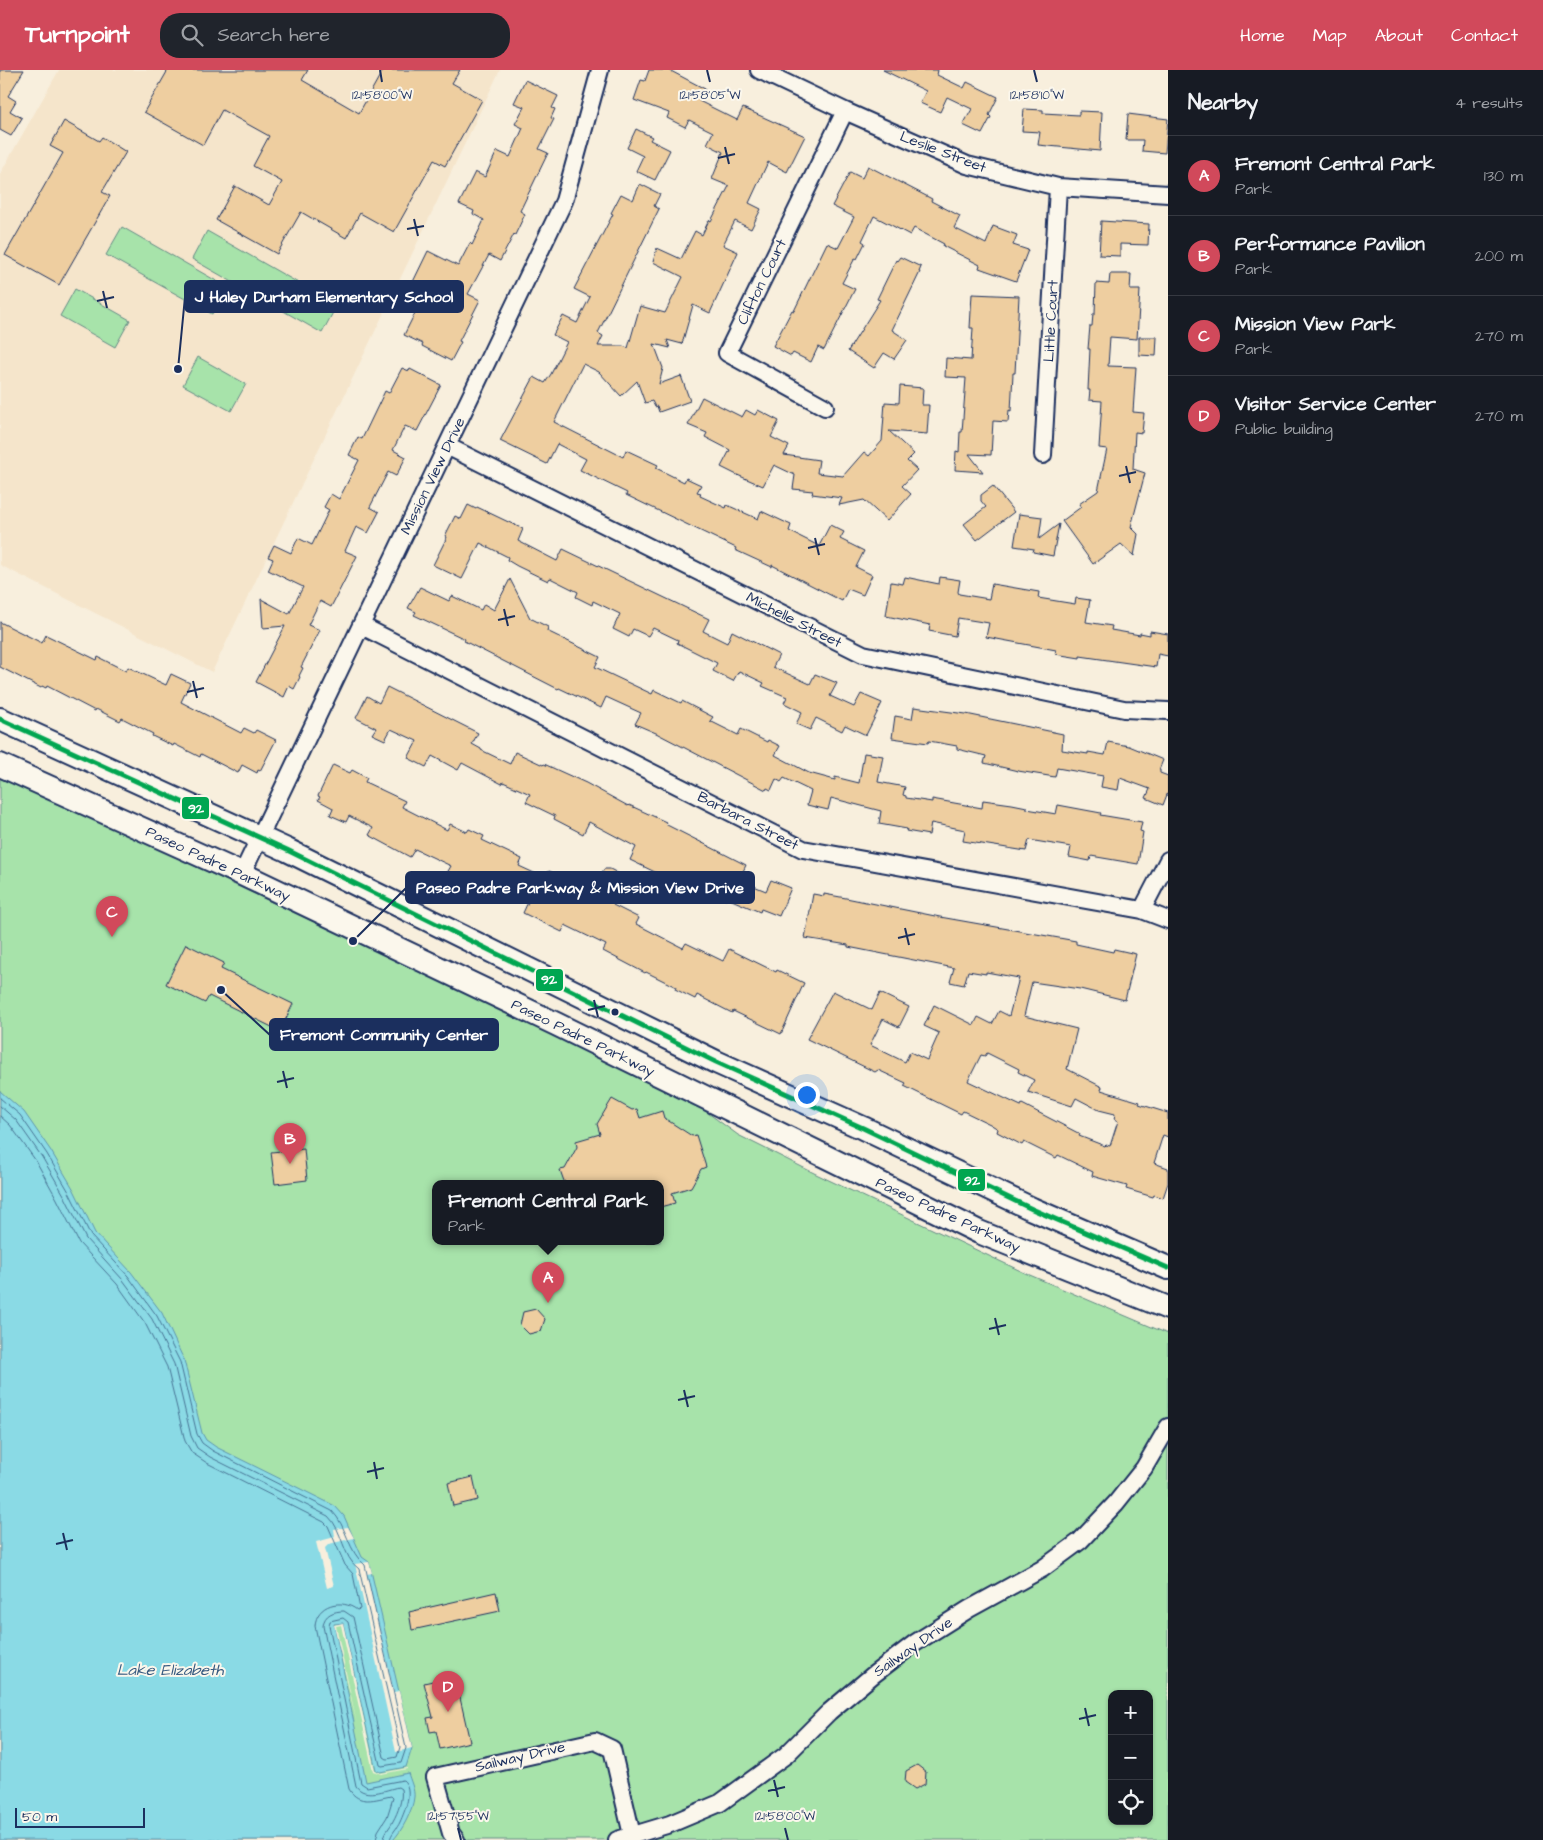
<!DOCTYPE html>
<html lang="en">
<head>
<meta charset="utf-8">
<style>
	body { margin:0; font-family:"Architects Daughter",sans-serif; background:#20242c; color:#f1f3f6 }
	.controls { position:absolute; right:15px; bottom:15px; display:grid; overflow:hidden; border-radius:10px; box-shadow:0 1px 4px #0004 }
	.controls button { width:45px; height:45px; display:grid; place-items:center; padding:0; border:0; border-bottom:1px solid #363941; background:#171b24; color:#f1f3f6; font:25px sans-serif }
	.scale { position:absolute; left:15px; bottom:12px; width:130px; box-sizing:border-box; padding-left:5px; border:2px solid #1b2f5e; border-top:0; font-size:14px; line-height:18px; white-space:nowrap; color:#1b2f5e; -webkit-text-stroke:4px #fbf7ec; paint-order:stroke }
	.you { position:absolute; left:806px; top:1024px; width:18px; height:18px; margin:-12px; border:4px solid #fff; border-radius:50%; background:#1a73e8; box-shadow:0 0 0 8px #1a73e833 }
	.badge { display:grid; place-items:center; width:32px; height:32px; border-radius:50%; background:#d1495b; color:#fff; font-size:16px; font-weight:700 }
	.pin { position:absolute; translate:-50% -41px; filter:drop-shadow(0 1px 2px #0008) }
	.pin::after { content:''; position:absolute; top:26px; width:18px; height:15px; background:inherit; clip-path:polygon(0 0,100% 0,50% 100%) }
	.popup { position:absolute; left:432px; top:1110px; width:232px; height:65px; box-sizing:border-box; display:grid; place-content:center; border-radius:10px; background:#171b24; filter:drop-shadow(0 1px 4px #0005); font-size:16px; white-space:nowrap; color:#9ea1a6 }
	.popup b { font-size:19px; color:#f1f3f6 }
	.popup::after { content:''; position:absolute; left:50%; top:100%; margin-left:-10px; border:10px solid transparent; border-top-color:#171b24 }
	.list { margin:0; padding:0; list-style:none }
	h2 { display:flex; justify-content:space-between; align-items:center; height:65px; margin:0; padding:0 20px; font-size:21px }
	h2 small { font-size:16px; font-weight:400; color:#9ea1a6 }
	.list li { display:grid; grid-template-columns:32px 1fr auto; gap:15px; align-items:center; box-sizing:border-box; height:80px; padding:0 20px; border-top:1px solid #363941 }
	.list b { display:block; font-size:19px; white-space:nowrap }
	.list p { margin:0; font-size:16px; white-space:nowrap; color:#9ea1a6 }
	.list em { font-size:16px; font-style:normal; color:#9ea1a6 }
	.icon { flex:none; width:28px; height:28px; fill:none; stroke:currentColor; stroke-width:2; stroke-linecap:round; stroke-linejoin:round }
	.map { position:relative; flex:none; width:1168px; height:1770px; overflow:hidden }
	header { display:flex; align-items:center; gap:30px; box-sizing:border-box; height:70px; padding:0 25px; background:#d1495b; color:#fff }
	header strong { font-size:24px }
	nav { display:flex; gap:28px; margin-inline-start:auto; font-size:18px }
	.search { width:350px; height:45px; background:#20242c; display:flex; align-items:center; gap:12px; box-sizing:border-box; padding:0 18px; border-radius:20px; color:#9ea1a6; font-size:19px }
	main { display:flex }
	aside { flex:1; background:#171b24 }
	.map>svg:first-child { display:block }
	.built { fill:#f5e5cb }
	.green { fill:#a7e3aa; stroke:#618984; fill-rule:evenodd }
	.water { fill:#8adae5; stroke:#5e96af }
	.pier { fill:#f8efdd }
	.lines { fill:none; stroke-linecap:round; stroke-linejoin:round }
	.shore { stroke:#477394; stroke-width:1 }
	.building { fill:#eecea0; stroke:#1b2f5e; fill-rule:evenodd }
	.minor-casing { stroke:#1b2f5e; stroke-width:20 }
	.secondary-casing { stroke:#1b2f5e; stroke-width:26 }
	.minor { stroke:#fbf7ec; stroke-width:16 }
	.secondary { stroke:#fbf7ec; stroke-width:22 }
	.bus-1-casing { stroke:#fbf7ec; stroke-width:9 }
	.bus-1 { stroke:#00a651; stroke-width:5 }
	.ticks { fill:none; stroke:#1b2f5e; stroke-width:2 }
	.bus-dot { fill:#1b2f5e; stroke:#fbf7ec; stroke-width:2 }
	.labels { text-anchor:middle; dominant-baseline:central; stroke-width:4; stroke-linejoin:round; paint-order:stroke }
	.street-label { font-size:15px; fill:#1b2f5e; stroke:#fbf7ec }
	.water-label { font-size:16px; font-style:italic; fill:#375a80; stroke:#fbf7ec }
	.ticks-label { font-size:12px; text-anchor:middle; fill:#1b2f5e; stroke:#fbf7ec; stroke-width:4; stroke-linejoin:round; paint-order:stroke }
	.leader { fill:none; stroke:#1b2f5e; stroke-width:2 }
	.callout-dot { fill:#1b2f5e; stroke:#fbf7ec; stroke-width:2 }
	.callout { fill:#1b2f5e; stroke:#1b2f5e; stroke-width:2 }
	.callout-label { font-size:16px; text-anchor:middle; font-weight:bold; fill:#fff }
	.line-badge { stroke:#fbf7ec; stroke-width:2 }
	.badge-label { font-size:14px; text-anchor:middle; font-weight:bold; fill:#fff }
</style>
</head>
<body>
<header>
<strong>Turnpoint</strong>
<div class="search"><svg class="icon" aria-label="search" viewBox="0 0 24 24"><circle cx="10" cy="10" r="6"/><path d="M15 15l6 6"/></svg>Search here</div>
<nav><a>Home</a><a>Map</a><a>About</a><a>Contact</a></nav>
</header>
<main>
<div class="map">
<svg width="1168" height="1770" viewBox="0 0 1168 1770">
	<rect width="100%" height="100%" fill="#f8efdd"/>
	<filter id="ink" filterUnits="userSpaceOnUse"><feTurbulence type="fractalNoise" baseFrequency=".02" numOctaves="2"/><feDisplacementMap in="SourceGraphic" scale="10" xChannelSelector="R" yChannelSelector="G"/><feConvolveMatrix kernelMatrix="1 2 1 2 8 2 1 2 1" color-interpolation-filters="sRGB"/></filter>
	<g filter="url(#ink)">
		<path class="built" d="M59,0H500L212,602L0,495V104Z"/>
		<path class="green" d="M122,157L227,217L212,244L106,185Z
			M207,161L337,235L322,263L192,189Z
			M75,219L130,250L115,277L60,246Z
			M198,287L246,314L231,341L183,315Z
			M0,705L524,950L693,1032L738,1065L816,1104L1025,1203L1168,1264V1770H0ZM436,1114H660V1172H436ZM1112,1624H1149V1751H1112Z"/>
		<path class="water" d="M0,1021L24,1042L51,1081L74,1120L95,1163L131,1202L162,1243L184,1290L202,1363L206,1370L216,1377L335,1436L344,1446L362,1487L369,1492L412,1678L406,1697L380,1702L376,1700L343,1553L334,1554L366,1712L408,1703C410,1710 415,1720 414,1727C413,1740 402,1761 393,1770H0Z"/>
		<path class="pier" d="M348,1457L354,1468L329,1474L325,1478L334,1516L327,1518L316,1472L335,1467L334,1459Z
			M369,1492L372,1503L367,1504L394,1622L399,1621L412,1678L396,1682L355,1494Z
			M343,1553L375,1701L381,1703L407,1698V1699L381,1704L373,1701L341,1555L336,1556L357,1654L334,1555Z"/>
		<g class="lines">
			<path class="shore" d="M0,1028L20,1045L47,1084L69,1122L91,1166L128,1206L157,1246L180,1292L197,1364L202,1373L213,1381L332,1441C347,1456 348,1482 365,1495L406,1678L401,1693L382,1696L380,1695L348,1552L343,1548L330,1551L329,1555L361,1713L367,1717L403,1710C414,1719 405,1741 400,1752C397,1759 391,1763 390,1770
				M0,1036L16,1050L42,1087L64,1125L86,1169L123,1210L152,1249L174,1294L191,1366L197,1378L210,1387L328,1446C343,1460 342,1487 359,1499L400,1677L397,1687L387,1689L384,1687L353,1547L344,1541C334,1541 324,1544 323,1556L356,1716C365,1729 385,1720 398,1717L401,1719C403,1729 398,1742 393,1751C390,1758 384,1762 384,1770
				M0,1046L10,1055L36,1091L57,1129L79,1173L117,1214L145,1253L167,1297L185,1371L192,1383L207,1393L324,1452L328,1456L345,1495L353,1504L360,1539L357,1540C342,1528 316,1534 315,1556L349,1719C359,1736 375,1729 391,1726L393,1728L387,1747L378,1761L376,1770"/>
		</g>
		<path class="building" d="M0,0H24L8,26L16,31L10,41L22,48L11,66L0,60Z
			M168,0H308L302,10L359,43L383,0H460L452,13L482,30L445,96L434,90L394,162L360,143L346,168L301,142L277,184L216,150L235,116L269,135L282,112L253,96L269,66L222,40L203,75L144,42Z
			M649,0H669L705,19L699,31L737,50L743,38L805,66L787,102L768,92L749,133L761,139L751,159L735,151L723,175L738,182L710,243L693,235L682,274L667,270L670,278L654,274L663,298L659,314L681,306L690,331L659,342L657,336L655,337L652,331L645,333L637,311L621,326L599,302L583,294L554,352L623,387L626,380L658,395L656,398L684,412L686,408L701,415L697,422L701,423L700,426L726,438L727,435L758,449L761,441L791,455L789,461L819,476L830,455L844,462L840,469L864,481L856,497L872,505L863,525L848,519L842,531L772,495V497L735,480L736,478L626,425L627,423L580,400L586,389L557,374L547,394L500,371L534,307L545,313L551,304L567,272L553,265L563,246L577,253L590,227L574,219L613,144L611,143L621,124L633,130L640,114L660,124L654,136L659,139L598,263L603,266L598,276H623L628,278L640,236L665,243L683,207L653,192L657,178L681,189L695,161L702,165L709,150L711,151L729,116L712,109L723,82L707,74L713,62L689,50L685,57L667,48L669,43L634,30L641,10L645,11Z
			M883,0H938L937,5L964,18L967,12L998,27L989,45L991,47L982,64L963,55L972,39L947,27L940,42L920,33L926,21Z
			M525,10L558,26L552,38L555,39L551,48L554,49L539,79L548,83L520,141L525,144L515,165L514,164L500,191L489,185L468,224L480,230L459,271L461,272L451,291L422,276L423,274L404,265L424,225L410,218L428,181L458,196L470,173L472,175L484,150L473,144L474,141L459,134L475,102L485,107L497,81L510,87L523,58L515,54L524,37L514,33Z
			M1024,39L1043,40V43L1079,45V41L1102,42L1100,81L1038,75L1040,62L1022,61Z
			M1128,44L1168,49L1165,83L1142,81L1143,70H1126Z
			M64,51L99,71L102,67L126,82L102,122L110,126L59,215L5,185L63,83L50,76Z
			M636,59L652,67L650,70L670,80L655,110L636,101L643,86L627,78Z
			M868,96L932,129L931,131L960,146L954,158L986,174L993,156L1017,165L1013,175L1028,180L1016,211L979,198L980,195L943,176L944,174L914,158L910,165L874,146L862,171L865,173L857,189L855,188L842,213L855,219L824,280L818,277L811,292L793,283L791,286L773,276L792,240L794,241L827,173L838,178L854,147L832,136L850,102L862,108Z
			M1101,151L1149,154L1148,175L1120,174V186L1099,185Z
			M900,187L921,197L919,202H920L892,260L907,270L894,289L884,283L874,298L848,281L880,230L877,229L896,190L897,191Z
			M1110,204H1131L1130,220H1140L1137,269L1110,267L1108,296L1136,297L1133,342L1144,343L1142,363L1135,362L1133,399L1145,403L1131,457L1138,464L1134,486L1121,474L1093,494L1062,451L1081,437L1079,434L1098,421L1107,379L1099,378L1102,331L1089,330L1090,320H1088L1090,279H1088L1090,256H1092L1093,244H1095L1096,213L1109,214Z
			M972,224L1019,226L1015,303H1013L1011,341L1009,340L1008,352L993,351L991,385L969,384L983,402L955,400L956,381L959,382L960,362H962L966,308L945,307L946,288L971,290L973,258H970Z
			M1139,267H1157L1156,286L1139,285Z
			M402,298L409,301L410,299L441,315L417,361L405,356L393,380L406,387L396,406L388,402L370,437L379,442L368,463L356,457L345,481L357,486L331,537L320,531L308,555L320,560L301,597L303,598L299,606L300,607L294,619L289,616L284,627L256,612L285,556L263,558L261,529L289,544L303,517L268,500L273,489L268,487L274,475L291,483L298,468L312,475L329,440L324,437L331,424L339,429L359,390L349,385L358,367L362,369L385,321L389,323Z
			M900,316L923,318L922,335H929L927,364L889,361L914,384L907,391L917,400L902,416L911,424L887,451L864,430L839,435L842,428L812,424L813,421L793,419L795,405L774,395L763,416L735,404L721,397L730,380L705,367L707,363L688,355L702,327L742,347L746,340L755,345L758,340L779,351L771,367L789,376L784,385L819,390L817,403L843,406L864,382L869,386L882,371L885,332L899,333Z
			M993,416L1014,442L977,470L964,454L986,437L981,431V425Z
			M468,435L476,439L477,437L523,459L518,471L557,491L563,479L709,549L703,561L727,573L732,561L779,585L773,597L810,614L815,604L837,613L830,626L854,637L861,624L882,633L866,665L845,655L842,661L816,648L810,660L796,654L802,642L784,633L787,627L762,616L764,613L739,601L733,611L713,601L717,593L677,573L678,570L653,558L648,566L633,559L629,567L613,559L620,544L593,531L592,535L576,527L578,522L550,508L548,511L517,496L507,490L508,487L480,473L462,509L433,495L447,467L445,466L455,446L461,449Z
			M1019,444L1042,447L1039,469L1059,454L1053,486L1033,482L1034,479L1014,476Z
			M905,507L939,514L940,507L960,510L958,522L959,524L989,529L992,514L1039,522L1038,528L1075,534L1076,528L1090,530L1086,552L1112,556L1111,560L1140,565V563L1150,565V561L1168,564V586L1158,584L1156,597L1080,586V588L1055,584L1056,580L986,567L989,553L958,548L955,566L929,561L930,555L886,546L891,512L903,514Z
			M510,509L530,548L548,557L547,561L600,587L595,597L652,624L654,620L681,633L682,631L713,647L710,651L738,665L741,659L767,672L768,670L780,676L775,685L809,703L835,710V707L859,713L864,683L883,686L878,712L905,717L903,725L906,726V728L932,732V729L982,738L983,730L1012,734L1027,737V739L1056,744L1058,735L1101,743L1100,745L1142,752L1140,761L1143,762L1138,794L1091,786L1090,791L1069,787L1071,777L1029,770L1026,781L963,771L965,760L931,753L929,765L906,761L907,759L879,754L881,741L831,728L828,740L807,735L811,721L784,708L781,712L776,709L771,720L767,718L766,720L656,663L635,654L641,643L606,627L601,638L559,618L558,619L464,571L465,569L414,545L416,542L408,538L420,517L449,531L452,526L481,540L484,534L494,540Z
			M0,552L42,573L46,565L97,590L98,587L126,601L128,597L166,615L171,604L190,613L181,632L241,663L244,658L254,663L256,660L276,670L260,701L258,700L257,703L242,695L238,703L201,684L200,687L174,674L173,676L152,666L153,664L122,648L120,651L96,639L95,641L47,616L46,618L42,616L41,618L0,597Z
			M387,617L478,663L472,674L481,679V680L510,694L515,682L543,695L544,694L586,713L628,736L629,735L666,752L665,754L746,795L739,810L766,821L771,810L791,818L779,846L761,839L760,842L727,828L726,830L688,811L686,817L630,790L636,777L589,752L583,764L554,749L555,746L526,732L530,724L503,712L502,714L462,693L458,700L432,686L426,697L408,688L417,671L391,659L385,670L372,664L376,658L356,648L367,626L379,633Z
			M914,637L966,644L1063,664L1062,680L1088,684V682L1105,685L1108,672L1129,676L1163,690L1159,700H1160V703L1168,706V722L1163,735L1146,728L1150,719L1120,708L1118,720L1101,717L1103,706L1057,698L1055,707L1018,701L984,693L986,686L957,679V676L929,671L928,673L892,668L895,646L912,649Z
			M333,695L350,703L352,700L367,708L365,712L405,731L402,737L447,760L450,754L467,762L469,759L484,766L482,770L522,789L519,796L545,808L549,801L561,806L559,809L590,825L604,799H610L627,808L613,835L639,848L636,854L683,878L686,873L723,891L729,879L776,902L777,900L804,913L781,964L733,941L732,943L697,925L695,929L675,919L676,917L646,902L645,903L603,881L606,875L565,855L562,862L523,843L528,832L505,819L503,822L487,815L484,822L447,803L451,796L415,779L410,787L369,765L373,758L349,746L346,752L330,745L333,738L318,730L320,727L318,726Z
			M813,824L824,826V824L846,828L940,847L1076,871V874L1113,882L1114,879L1136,884L1125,930L1080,919L1032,912L1024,946L1077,959L1067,999L1102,1017L1101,1020L1140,1032L1139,1034L1168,1043V1067L1163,1065L1154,1093L1168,1098V1113L1163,1128L1154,1125L1153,1127L1126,1119L1127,1116L1092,1106L1093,1102L1058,1085L1056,1088L1024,1072L1022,1075L997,1062L998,1059L990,1054L963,1041L961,1044L904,1016L906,1013L878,1000L875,1002L807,969L833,921L872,940L880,923L909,937L899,957L883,949L870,975L905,992L910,982L927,990L939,963L924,956L934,935L974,955L978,947L992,954L999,941L1009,946L1019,908L986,902V904L968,901L964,915L950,912L954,898L848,877V875L805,868ZM987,983L1019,999L1018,1002L1034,1010L1028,1022L1072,1036L1076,1028L1099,1040L1115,1044L1114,1049L1118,1051L1110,1076L1106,1075L1105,1076L1079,1066L1080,1064L1022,1034L1021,1036L968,1011L981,985L985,986Z
			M186,874L224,893L221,899L293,934L280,961L209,926L205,933L166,914Z
			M612,1029L632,1040L637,1039L640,1048L662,1041L664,1048L692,1066L696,1065L706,1097L701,1099L691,1117L672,1123L675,1133L660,1137V1114H565L560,1100L565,1099L577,1077L576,1071L600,1064L597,1054Z
			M304,1079L307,1110L275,1114L271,1082Z
			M536,1239L545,1249L541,1261L529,1264L520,1255L523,1242Z
			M473,1407L478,1430L453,1436L448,1413Z
			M496,1522L500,1541L412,1560L409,1542Z
			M455,1606L470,1672L440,1679L436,1661L430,1662L427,1648L433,1647L424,1613Z
			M917,1695L926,1702L925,1714L915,1719L905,1712L906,1701Z"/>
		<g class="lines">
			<defs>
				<path id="minor" d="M759,0L845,41L967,95L1058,117L1168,124
					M825,337L727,283L845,41
					M447,376L863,584L1124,639L1168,641
					M1043,385L1058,117
					M362,556L803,779L1142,840L1168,850
					M242,804L564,131L600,0
					M1142,840L1168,790
					M456,1770L451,1763L435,1707L595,1671L612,1679L632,1765
					M617,1770L670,1754L720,1733L786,1685L829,1642L873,1605L915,1573L969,1539L1042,1499L1080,1471L1116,1433L1144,1398L1168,1357"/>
				<path id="secondary" d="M0,649L287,780L716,992L863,1058L1032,1139L1168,1198
					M0,695L242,804L556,954L979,1162L1168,1238"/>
			</defs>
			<use href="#minor" class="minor-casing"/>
			<use href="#secondary" class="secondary-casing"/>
			<use href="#minor" class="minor"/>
			<use href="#secondary" class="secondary"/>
			<defs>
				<path id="bus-1" d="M0,649L287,780L716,992L863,1058L1032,1139L1168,1198"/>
			</defs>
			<use href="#bus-1" class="bus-1-casing"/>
			<use href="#bus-1" class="bus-1"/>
		</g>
	</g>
	<path class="ticks" d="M380,0L382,12M707,0L710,12M1034,0L1037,12M725,77L729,94M718,88L735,84M414,149L418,166M407,159L424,156M103,221L107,238M97,231L114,227M1126,396L1130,413M1119,406L1136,402M815,468L819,485M808,478L825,474M504,539L508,556M498,550L515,546M193,611L197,628M187,622L204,618M905,858L909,875M898,868L915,864M594,930L598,947M588,940L605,936M283,1001L287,1018M277,1012L294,1008M995,1248L999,1265M989,1259L1006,1255M684,1320L688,1337M678,1330L695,1326M374,1392L377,1409M367,1402L384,1398M63,1463L67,1480M56,1474L73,1470M1085,1638L1089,1656M1079,1649L1096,1645M774,1710L778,1727M768,1721L785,1717M458,1758L461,1770M785,1758L788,1770"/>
	<circle class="bus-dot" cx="615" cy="942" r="4.5"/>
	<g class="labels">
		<g class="street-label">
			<text transform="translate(943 82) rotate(21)">Leslie Street</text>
			<text transform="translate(762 212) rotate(-64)">Clifton Court</text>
			<text transform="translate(1051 251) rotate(-87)">Little Court</text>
			<text transform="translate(433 406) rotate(-64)">Mission View Drive</text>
			<text transform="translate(794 550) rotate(27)">Michelle Street</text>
			<text transform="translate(748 751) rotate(27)">Barbara Street</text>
			<text transform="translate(218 794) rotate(25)">Paseo Padre Parkway</text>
			<text transform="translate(583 968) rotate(26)">Paseo Padre Parkway</text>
			<text transform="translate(948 1145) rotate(25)">Paseo Padre Parkway</text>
			<text transform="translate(913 1577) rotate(-35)">Sailway Drive</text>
			<text transform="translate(520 1687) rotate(-13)">Sailway Drive</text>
		</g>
		<g class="water-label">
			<text x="170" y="1600">Lake Elizabeth</text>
		</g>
	</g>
	<g class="ticks-label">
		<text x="382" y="29">121°58'00"W</text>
		<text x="710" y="29">121°58'05"W</text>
		<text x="1037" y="29">121°58'10"W</text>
		<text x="458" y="1750">121°57'55"W</text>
		<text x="785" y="1750">121°58'00"W</text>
	</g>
	<path class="leader" d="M178 299L185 227M353 871L406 818M221 920L270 965"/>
	<g class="callout-dot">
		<circle cx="178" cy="299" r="5"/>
		<circle cx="353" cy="871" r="5"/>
		<circle cx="221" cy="920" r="5"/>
	</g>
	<g class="callout">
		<rect x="185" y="211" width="278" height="31" rx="5"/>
		<rect x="406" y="802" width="348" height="31" rx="5"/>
		<rect x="270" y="949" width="228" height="31" rx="5"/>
	</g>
	<g class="callout-label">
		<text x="324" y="232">J Haley Durham Elementary School</text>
		<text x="580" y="823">Paseo Padre Parkway &amp; Mission View Drive</text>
		<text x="384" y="970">Fremont Community Center</text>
	</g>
	<g class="line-badge">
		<rect x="181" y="726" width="29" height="24" rx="5" fill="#00a651"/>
		<rect x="535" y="898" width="29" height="24" rx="5" fill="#00a651"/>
		<rect x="957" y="1098" width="29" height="24" rx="5" fill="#00a651"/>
	</g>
	<g class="badge-label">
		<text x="196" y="743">92</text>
		<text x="549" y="914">92</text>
		<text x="972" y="1115">92</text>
	</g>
</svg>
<div class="controls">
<button>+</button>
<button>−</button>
<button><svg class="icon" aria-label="locate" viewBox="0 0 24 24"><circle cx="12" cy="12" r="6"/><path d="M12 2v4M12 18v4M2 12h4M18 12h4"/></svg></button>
</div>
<div class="scale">50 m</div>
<div class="you"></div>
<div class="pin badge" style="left:548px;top:1233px">A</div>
<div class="popup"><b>Fremont Central Park</b>Park</div>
<div class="pin badge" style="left:290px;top:1094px">B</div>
<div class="pin badge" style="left:112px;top:867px">C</div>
<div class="pin badge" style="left:448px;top:1642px">D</div>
</div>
<aside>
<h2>Nearby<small>4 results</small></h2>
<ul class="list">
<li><span class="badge">A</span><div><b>Fremont Central Park</b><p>Park</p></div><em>130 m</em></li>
<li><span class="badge">B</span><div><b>Performance Pavilion</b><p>Park</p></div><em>200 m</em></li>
<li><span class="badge">C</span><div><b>Mission View Park</b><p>Park</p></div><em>270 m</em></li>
<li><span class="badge">D</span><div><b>Visitor Service Center</b><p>Public building</p></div><em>270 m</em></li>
</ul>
</aside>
</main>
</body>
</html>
